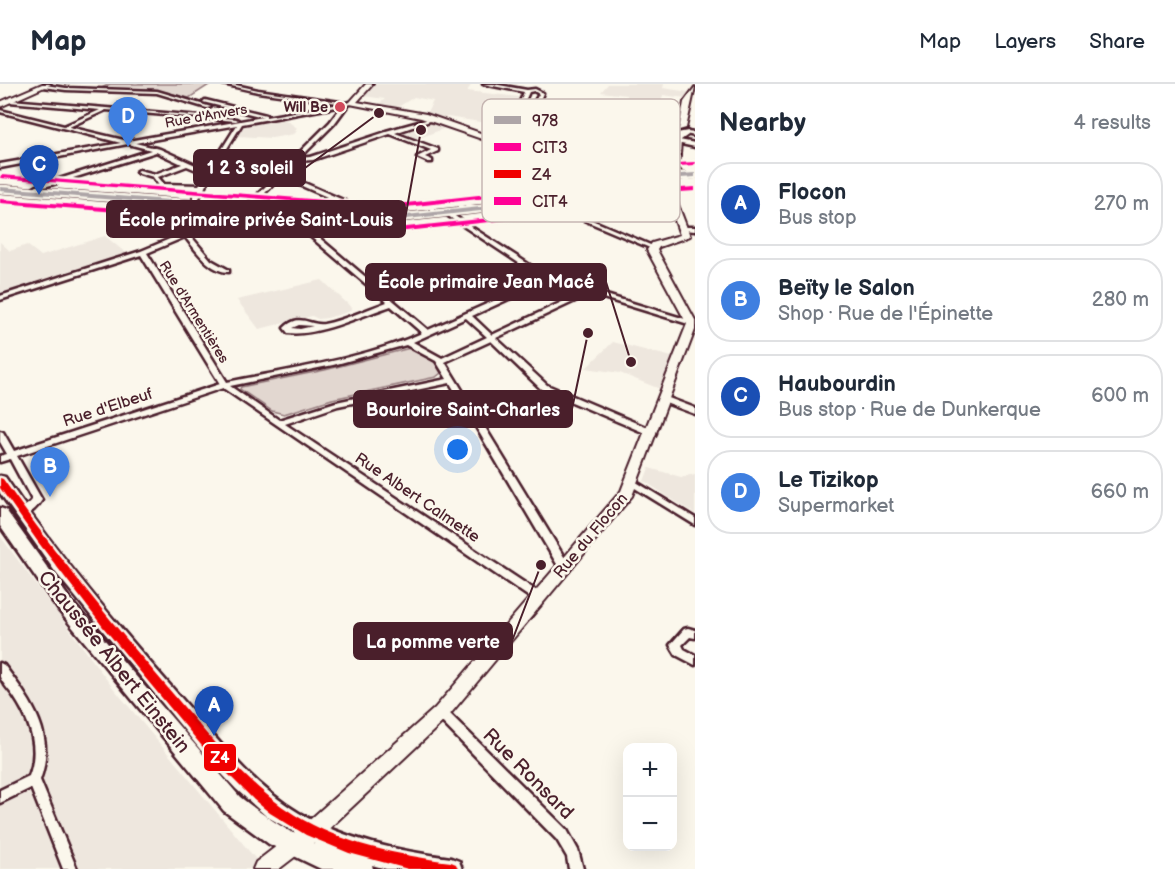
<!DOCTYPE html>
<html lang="en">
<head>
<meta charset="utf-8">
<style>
	body { margin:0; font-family:"Balsamiq Sans",sans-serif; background:#f2f2f3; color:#1f2937 }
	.controls { position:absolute; right:18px; bottom:18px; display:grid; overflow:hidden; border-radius:12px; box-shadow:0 6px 24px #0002 }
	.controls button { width:54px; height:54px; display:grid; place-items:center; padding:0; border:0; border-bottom:2px solid #e0e1e3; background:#fff; color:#1f2937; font:30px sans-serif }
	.you { position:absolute; left:458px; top:366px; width:21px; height:21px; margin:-15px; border:4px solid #fff; border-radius:50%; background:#1a73e8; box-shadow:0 0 0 9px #1a73e833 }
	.badge { display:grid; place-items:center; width:39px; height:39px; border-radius:50%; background:#2563eb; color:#fff; font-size:20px; font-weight:700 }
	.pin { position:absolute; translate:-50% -50px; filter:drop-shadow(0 2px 3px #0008) }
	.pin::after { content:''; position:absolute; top:32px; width:21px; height:18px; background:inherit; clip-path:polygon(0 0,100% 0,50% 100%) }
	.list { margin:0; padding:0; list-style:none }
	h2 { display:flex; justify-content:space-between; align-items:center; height:78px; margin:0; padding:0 24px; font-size:26px }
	h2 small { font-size:20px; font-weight:400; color:#747a83 }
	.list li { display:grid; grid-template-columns:39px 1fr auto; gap:18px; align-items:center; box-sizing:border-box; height:84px; margin:0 12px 12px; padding:0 12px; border:2px solid #e0e1e3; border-radius:24px }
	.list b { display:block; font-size:22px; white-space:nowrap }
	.list p { margin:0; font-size:20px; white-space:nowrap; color:#747a83 }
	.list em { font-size:20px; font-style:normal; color:#747a83 }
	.map { position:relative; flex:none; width:695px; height:785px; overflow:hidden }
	header { display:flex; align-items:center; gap:36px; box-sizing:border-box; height:84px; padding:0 30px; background:#fff; border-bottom:2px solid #e0e1e3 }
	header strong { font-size:28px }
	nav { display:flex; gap:33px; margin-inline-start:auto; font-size:21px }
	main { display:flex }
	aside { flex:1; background:#fff }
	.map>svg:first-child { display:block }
	.built { fill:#eee7de }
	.green { fill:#e2d7d0; stroke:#967b7e; stroke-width:1.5 }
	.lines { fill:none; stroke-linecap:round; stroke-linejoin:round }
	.street-casing { stroke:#4a1f2b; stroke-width:5 }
	.secondary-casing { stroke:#4a1f2b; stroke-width:4 }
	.primary-casing { stroke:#4a1f2b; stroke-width:5 }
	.street { fill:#fbf7ec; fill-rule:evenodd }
	.secondary { fill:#fbf7ec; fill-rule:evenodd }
	.primary { fill:#fbf7ec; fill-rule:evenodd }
	.bus-1-casing { stroke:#fbf7ec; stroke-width:5 }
	.bus-2-casing { stroke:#fbf7ec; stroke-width:5 }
	.bus-3-casing { stroke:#fbf7ec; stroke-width:5 }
	.bus-4-casing { stroke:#fbf7ec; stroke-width:5 }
	.bus-1 { fill:#ada5a7; fill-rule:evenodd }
	.bus-2 { fill:#ff0096; fill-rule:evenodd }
	.bus-3 { fill:#f00000; fill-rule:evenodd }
	.bus-4 { fill:#ff0096; fill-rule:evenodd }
	.poi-dot { fill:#d1495b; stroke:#fbf7ec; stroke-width:2 }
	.labels { text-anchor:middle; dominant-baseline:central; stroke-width:5; stroke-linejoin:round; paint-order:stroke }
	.far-poi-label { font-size:14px; font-weight:bold; fill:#4a1f2b; stroke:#fbf7ec; text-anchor:end }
	.far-street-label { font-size:14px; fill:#4a1f2b; stroke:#fbf7ec }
	.street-label { font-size:16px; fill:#4a1f2b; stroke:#fbf7ec }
	.near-street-label { font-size:20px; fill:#4a1f2b; stroke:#fbf7ec }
	.key { fill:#fbf7ec; stroke:#c6b6b2; stroke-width:1.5 }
	.key-label { font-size:16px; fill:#4a1f2b }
	.leader { fill:none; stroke:#4a1f2b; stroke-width:2 }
	.callout-dot { fill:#4a1f2b; stroke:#fbf7ec; stroke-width:2 }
	.callout { fill:#4a1f2b; stroke:#4a1f2b; stroke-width:2 }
	.callout-label { font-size:18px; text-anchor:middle; font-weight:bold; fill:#fff }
	.line-badge { stroke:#fbf7ec; stroke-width:2 }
	.badge-label { font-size:16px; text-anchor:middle; font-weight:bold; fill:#fff }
</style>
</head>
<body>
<header>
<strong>Map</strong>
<nav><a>Map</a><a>Layers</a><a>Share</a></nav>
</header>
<main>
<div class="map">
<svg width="695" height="785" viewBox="0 0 695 785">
	<rect width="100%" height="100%" fill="#fbf7ec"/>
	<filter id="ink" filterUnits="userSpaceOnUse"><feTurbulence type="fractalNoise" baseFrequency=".0167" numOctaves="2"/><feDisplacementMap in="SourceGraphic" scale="12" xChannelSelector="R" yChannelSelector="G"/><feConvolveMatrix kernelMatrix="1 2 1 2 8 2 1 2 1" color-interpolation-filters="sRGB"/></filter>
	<g filter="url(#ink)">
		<path class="built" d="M375,0H472L467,7L519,13L515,21L521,25L520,27L498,24L487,39L447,33L439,36L426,31L433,17L414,13L395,25L377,21L385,15L363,12Z
			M608,0H664L663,4L689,8L686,14L663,11L661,18L626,15L627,11L601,8Z
			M282,33L297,44L294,46L297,47L294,50L272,54L237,52L246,39Z
			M430,37L448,43L414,56L392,49Z
			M105,152L132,174L0,217V158L10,167L27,161L41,172Z
			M322,196L352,224L348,228L327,234L318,235L312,232L259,245L237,216Z
			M613,258L672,273L660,305L620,289L586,284Z
			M649,384L681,393L695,390V430L644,397Z
			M0,452L110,600L264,785H0Z"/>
		<path class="green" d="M110,0H205L209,1L189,14L154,5L97,6Z
			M410,264L434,277L441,289L436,293L332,315L284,330L272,327L240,305L241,303L325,286Z"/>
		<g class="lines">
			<defs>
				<path id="street" d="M223,0H231L258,6L340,18L338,19L258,8Z
					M483,0H493L527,6L535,5L543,9L538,21L681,44L679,45L529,23L508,61L505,63L502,61L525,22L519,20L524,8ZM534,7L539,10L533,20L524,19L529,8Z
					M45,1L66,4L157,7L211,23L207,24L157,9L66,6L43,3Z
					M11,16L236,35L238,36L236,37L106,26L69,43L128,57L263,33L203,18L205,16L266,31V33L351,18V20L348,21L334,40L300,74L310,73L386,48V47L433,34V36L395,49L438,65V67L425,73L432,76V78H428L417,73L431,66L390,50L313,76L297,77L284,90L368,127L374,135L373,136H369L364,129L281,93L248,126L190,151L211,176L229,186V188C210,188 196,166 185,153L147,169L227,298C291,285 363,275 422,249L391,222C363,231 317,253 288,249L284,244C300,228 309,242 324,240C342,237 368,225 387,218L291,136L290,129L293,127L296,129V134L428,246L543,195L445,130V128L447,127L550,194L695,238V242L590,210L496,254L547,301L655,347L656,349L655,351L652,352L541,305L491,257L445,278L569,481L570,484L569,487H561L450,299L338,322L285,340L543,511L544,514L543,517L539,518L535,517L223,304L17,372L42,416C36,425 28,433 17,431L15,429C20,423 28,422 32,416L10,375L0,378V372L7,370L0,358V347L3,348L14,367L220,300L141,171L0,216V212L141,167L244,124L279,89L254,86L213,87C208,96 199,117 193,123L190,121L197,105L160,103L153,93L136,88L139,86L155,90L182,80L156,68L41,104L33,109H29V107L37,102L151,66L128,60L0,84V80L121,59L0,28V26L64,42L100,26L9,18ZM342,22L330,38L282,86L254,82L215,84L242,40ZM237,41L210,84H202L160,65L135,59ZM187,82L199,87H208L199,101L164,100L158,93ZM548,197L583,208L492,251L472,232ZM466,234L487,253L442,274L413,258ZM299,241L313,242L300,245L292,244ZM406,261L436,277L447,295L336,318L279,336L230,302L333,281Z
					M687,48L695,49V52L685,50V49Z
					M674,55L695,59V63L672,58V56Z
					M541,116H545L655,163L650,164L541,118Z
					M684,143H695V147L682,146L681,145Z
					M660,313H666L695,324V330L660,317L659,315Z
					M633,396L695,434V441L630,401L628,399Z
					M688,544L695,546V554L690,553L682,561L684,565L695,571V581L676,571L670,561L684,545Z
					M0,579L4,581C30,616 57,650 40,696L77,785H63L31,704L0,719V706L29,692C40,664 30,637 14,613C10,607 3,600 0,593C0,590 0,583 0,579Z
					M441,624L445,625L567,746L578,766L583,785H569L567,773L557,756L437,633L435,629L437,625Z"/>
				<path id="secondary" d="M42,0H51L0,23V18Z
					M366,0H373L357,18L426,30L615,96L669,89L674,90L671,86L673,56L677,49L688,47V51L681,56L679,86L682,89H695V93L673,95L672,105L690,152L659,163L657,166L695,236V246L632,412L447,634L318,755L279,785H253L256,778L304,741L435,624L621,407L687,240L647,166L652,159L680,151L664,105L665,96L624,98L535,122L388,138L0,108V102L388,132L535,116L606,98L421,34L350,20V18Z
					M695,3L686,44L679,46L684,18Z"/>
				<path id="primary" d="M0,392L5,393C58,472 119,543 182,615C218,656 251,700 299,729C345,756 398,767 451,774L459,777L462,785H386L372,781L373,785H321L269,760L224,727L60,528L0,442V424L6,426L72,518L240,713C263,731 288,748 315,760L266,732L236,705L208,675L56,489L0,409Z"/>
			</defs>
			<use href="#street" class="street-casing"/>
			<use href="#secondary" class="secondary-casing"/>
			<use href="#primary" class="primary-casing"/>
			<use href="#street" class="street"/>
			<use href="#secondary" class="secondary"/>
			<use href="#primary" class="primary"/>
			<defs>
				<path id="bus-1" d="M695,89V93L624,98L535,121L388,137L0,107V103L388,133L535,117L624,94Z"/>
				<path id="bus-2" d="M695,103V107L624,112L536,133L388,149L0,119V115L388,145L536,129L624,108Z"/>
				<path id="bus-3" d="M0,394L3,395C55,470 113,540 173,610C210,653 245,700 295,731C342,760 397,771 451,778L456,780L458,785H408L349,769L306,751L270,729L254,716L211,673L103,543L38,458L0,404Z"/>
				<path id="bus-4" d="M695,78L694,81L622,86L533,109L388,125L0,94L1,91L388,121L533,105L622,82Z"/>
			</defs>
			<use href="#bus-1" class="bus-1-casing"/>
			<use href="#bus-2" class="bus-2-casing"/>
			<use href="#bus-3" class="bus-3-casing"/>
			<use href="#bus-4" class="bus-4-casing"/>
			<use href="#bus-1" class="bus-1"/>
			<use href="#bus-2" class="bus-2"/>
			<use href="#bus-3" class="bus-3"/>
			<use href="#bus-4" class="bus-4"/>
		</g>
	</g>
	<circle class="poi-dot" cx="340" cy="23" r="6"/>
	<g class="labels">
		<g class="far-poi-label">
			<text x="328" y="23">Will Be</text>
		</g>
		<g class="far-street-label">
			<text transform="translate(206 32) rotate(-10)">Rue d'Anvers</text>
			<text transform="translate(194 228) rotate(58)">Rue d'Armentières</text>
		</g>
		<g class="street-label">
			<text transform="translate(108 324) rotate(-18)">Rue d'Elbeuf</text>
			<text transform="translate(417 414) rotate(34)">Rue Albert Calmette</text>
			<text transform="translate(591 452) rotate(-50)">Rue du Flocon</text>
		</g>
		<g class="near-street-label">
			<text transform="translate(114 578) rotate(51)">Chaussée Albert Einstein</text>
			<text transform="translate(528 690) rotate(45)">Rue Ronsard</text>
		</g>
	</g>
	<rect x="482" y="15" width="198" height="123" rx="9" class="key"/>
	<rect x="494" y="32" width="27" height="8" fill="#ada5a7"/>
	<rect x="494" y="59" width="27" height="8" fill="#ff0096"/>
	<rect x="494" y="86" width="27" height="8" fill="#f00000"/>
	<rect x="494" y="113" width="27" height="8" fill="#ff0096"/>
	<g class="key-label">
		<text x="532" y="42">978</text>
		<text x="532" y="69">CIT3</text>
		<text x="532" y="96">Z4</text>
		<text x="532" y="123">CIT4</text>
	</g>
	<path class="leader" d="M379 29L305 84M421 46L405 135M631 278L606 198M588 249L572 325M541 481L512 557"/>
	<g class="callout-dot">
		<circle cx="379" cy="29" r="6"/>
		<circle cx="421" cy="46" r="6"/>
		<circle cx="631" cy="278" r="6"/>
		<circle cx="588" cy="249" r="6"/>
		<circle cx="541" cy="481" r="6"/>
	</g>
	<g class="callout">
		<rect x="194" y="66" width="111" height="36" rx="6"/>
		<rect x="107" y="117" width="298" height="36" rx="6"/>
		<rect x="366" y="180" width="240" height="36" rx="6"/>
		<rect x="354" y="307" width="218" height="36" rx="6"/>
		<rect x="354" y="539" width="158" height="36" rx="6"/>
	</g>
	<g class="callout-label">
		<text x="250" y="90">1 2 3 soleil</text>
		<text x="256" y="142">École primaire privée Saint-Louis</text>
		<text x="486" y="204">École primaire Jean Macé</text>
		<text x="463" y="332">Bourloire Saint-Charles</text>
		<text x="433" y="564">La pomme verte</text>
	</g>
	<rect class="line-badge" x="203" y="659" width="34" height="29" rx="6" fill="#f00000"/>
	<g class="badge-label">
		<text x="220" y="679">Z4</text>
	</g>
</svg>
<div class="controls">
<button>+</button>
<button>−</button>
</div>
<div class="you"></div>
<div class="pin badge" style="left:214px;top:652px;background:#1a4fb4">A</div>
<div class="pin badge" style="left:50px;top:413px;background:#3f7fe0">B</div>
<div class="pin badge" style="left:39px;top:111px;background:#1a4fb4">C</div>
<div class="pin badge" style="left:128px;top:63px;background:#3f7fe0">D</div>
</div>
<aside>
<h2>Nearby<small>4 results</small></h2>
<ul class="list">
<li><span class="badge" style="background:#1a4fb4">A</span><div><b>Flocon</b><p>Bus stop</p></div><em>270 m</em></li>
<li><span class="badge" style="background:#3f7fe0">B</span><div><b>Beïty le Salon</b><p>Shop · Rue de l'Épinette</p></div><em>280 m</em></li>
<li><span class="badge" style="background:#1a4fb4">C</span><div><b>Haubourdin</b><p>Bus stop · Rue de Dunkerque</p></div><em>600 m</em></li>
<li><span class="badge" style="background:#3f7fe0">D</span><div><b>Le Tizikop</b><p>Supermarket</p></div><em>660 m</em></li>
</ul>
</aside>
</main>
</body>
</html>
